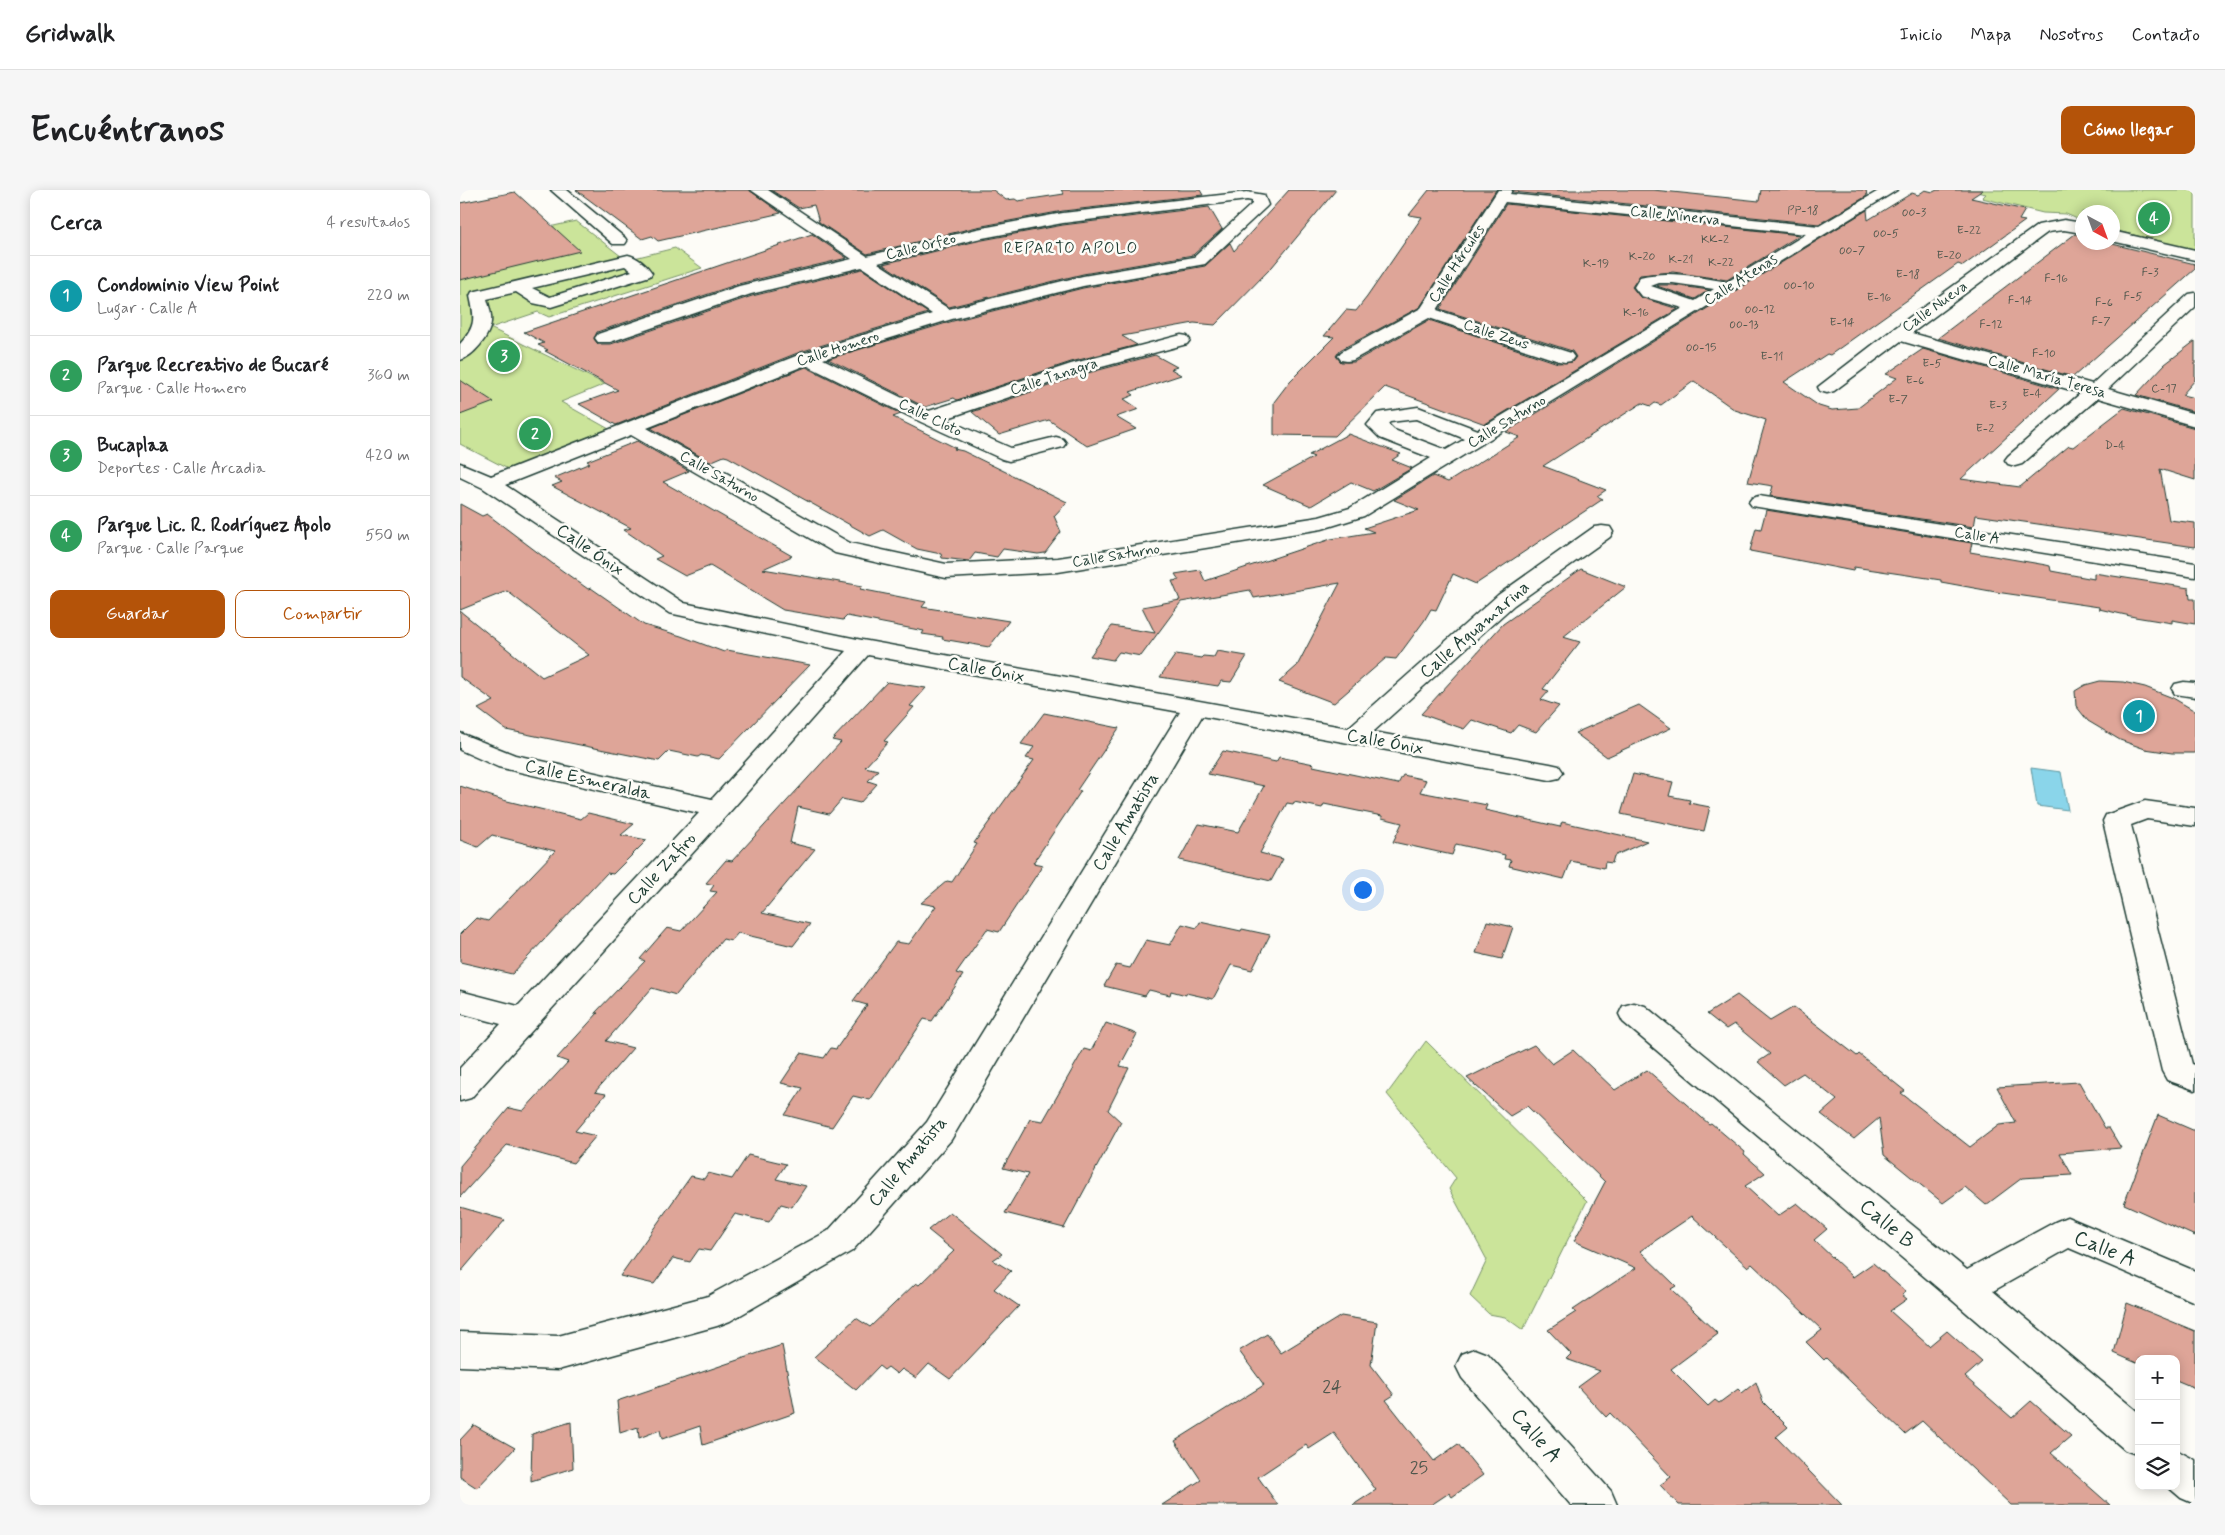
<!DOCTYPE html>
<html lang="es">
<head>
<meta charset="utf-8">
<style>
	body { margin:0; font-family:Mynerve,sans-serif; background:#f6f6f6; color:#202124 }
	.controls { position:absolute; right:15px; bottom:15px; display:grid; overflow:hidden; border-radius:10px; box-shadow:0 2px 12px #0003 }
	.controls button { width:45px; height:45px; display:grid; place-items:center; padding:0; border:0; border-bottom:1px solid #e0e0e0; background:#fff; color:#202124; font:25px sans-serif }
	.compass { position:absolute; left:1615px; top:15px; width:45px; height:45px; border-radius:50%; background:#fff; box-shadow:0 2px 12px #0003; rotate:139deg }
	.you { position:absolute; left:902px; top:699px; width:18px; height:18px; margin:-12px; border:4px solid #fff; border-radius:50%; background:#1a73e8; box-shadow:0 0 0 8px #1a73e833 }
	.badge { display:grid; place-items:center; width:32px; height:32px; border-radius:50%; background:#b45309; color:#fff; font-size:16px; font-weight:700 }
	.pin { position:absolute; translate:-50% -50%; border:2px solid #fff; box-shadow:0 1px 5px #0006 }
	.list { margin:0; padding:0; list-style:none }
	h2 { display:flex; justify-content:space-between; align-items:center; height:65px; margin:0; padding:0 20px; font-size:21px }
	h2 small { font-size:16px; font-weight:400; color:#757577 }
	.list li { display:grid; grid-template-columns:32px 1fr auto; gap:15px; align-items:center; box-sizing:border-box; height:80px; padding:0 20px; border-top:1px solid #e0e0e0 }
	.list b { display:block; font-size:19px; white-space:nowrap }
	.list p { margin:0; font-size:16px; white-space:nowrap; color:#757577 }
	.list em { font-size:16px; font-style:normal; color:#757577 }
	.actions { display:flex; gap:10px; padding:15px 20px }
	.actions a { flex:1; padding:11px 0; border:1px solid #b45309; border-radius:10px; text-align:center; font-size:18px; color:#b45309 }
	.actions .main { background:#b45309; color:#fff }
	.icon { flex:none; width:28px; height:28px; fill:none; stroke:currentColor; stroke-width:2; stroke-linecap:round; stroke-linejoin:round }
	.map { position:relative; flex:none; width:1735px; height:1315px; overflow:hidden; border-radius:10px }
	header { display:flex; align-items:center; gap:30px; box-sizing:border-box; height:70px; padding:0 25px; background:#fff; border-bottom:1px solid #e0e0e0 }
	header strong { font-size:24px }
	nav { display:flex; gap:28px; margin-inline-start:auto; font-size:18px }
	.intro { display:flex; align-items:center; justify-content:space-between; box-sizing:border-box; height:120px; padding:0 30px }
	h1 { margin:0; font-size:35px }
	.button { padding:12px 22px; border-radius:10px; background:#b45309; color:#fff; font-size:18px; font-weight:700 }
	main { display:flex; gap:30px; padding:0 30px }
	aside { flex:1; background:#fff; border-radius:10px; box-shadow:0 2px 12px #0003 }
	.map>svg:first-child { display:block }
	.green { fill:#cbe49a; stroke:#759067 }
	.water { fill:#8ad5ea; stroke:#5f98a1 }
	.building { fill:#dea598; stroke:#1f3d34 }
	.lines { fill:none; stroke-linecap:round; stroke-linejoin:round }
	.minor-casing { stroke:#1f3d34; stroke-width:3 }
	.minor { fill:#fdfcf7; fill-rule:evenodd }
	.labels { text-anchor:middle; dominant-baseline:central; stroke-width:5; stroke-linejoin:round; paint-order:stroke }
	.far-number-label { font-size:12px; fill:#4f574d }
	.far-street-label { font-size:15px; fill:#1f3d34; stroke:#fdfcf7 }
	.far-neighbourhood-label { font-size:16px; letter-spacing:1px; fill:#1f3d34; stroke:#fdfcf7 }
	.street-label { font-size:18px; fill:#1f3d34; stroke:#fdfcf7 }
	.near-number-label { font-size:18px; fill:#4f574d }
	.near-street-label { font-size:21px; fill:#1f3d34; stroke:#fdfcf7 }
</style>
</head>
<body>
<header>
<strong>Gridwalk</strong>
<nav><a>Inicio</a><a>Mapa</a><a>Nosotros</a><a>Contacto</a></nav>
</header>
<div class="intro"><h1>Encuéntranos</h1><a class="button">Cómo llegar</a></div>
<main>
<aside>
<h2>Cerca<small>4 resultados</small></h2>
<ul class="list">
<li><span class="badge" style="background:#0f9aa8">1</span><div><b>Condominio View Point</b><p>Lugar · Calle A</p></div><em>220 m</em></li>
<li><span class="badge" style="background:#2e9e5b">2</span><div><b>Parque Recreativo de Bucaré</b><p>Parque · Calle Homero</p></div><em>360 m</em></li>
<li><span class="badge" style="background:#2e9e5b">3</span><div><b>Bucaplaa</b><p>Deportes · Calle Arcadia</p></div><em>420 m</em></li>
<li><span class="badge" style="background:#2e9e5b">4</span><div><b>Parque Lic. R. Rodríguez Apolo</b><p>Parque · Calle Parque</p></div><em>550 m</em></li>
</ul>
<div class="actions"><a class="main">Guardar</a><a>Compartir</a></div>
</aside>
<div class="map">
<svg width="1735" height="1315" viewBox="0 0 1735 1315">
	<rect width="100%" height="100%" fill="#fdfcf7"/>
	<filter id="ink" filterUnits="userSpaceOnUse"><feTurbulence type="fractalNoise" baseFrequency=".02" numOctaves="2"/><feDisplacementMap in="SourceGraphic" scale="10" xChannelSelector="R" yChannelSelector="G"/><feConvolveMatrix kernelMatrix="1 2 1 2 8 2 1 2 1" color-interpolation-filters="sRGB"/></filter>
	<g filter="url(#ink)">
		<path class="green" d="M1507,0H1735V60L1653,40L1652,22H1622V31L1606,24L1583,23L1522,8L1526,4Z
			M116,31L166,70L215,58L242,78L89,127L78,122L30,138L145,194L101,212L149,239L48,279L0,254V57Z
			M966,851L1127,1011L1063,1140L1045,1127L1029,1124L1010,1106L1027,1070L989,999L996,988L927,904Z"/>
		<path class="water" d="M1571,578L1601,582L1608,620L1577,616Z"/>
		<path class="building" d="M116,0H289L321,23L198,51L192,46L182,49Z
			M311,0H533L546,10L555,9L558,11L604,4L601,0H740L743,5L603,21L517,37L407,64L359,32L354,15L339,18Z
			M829,0H876L812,77L755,135L734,133L662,146L677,155L611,172L497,210L494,208L465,217L368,169L493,131L623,98L745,76L770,53L774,61Z
			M969,0H1036L960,117L880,160L876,166L881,172H894L969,130L1098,173L1112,172L1116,167L1112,161L980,119L1046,14L1340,45L1267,90L1213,82L1180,85L1172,97L1180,107L1218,119L1025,234L925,197L875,246L814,245V212L830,191L874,147L864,146L886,120L896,121L907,107L962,27L949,25Z
			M1054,0H1193L1299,11L1301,0H1406L1407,6L1359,34L1053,2Z
			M1465,0L1473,2L1477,0H1523L1511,8L1565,20L1559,30L1565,31L1503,76L1498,74L1370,165L1367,164L1324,192L1359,216L1372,220L1398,218L1437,188L1426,184L1463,159L1599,199L1501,289L1560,297L1609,256L1613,257L1664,218L1735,238V290L1700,279L1709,330L1735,333V357L1516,325L1514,337L1310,306L1313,296L1288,292L1306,230L1275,220L1234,191L1201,215L1195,213L1191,216L1182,213L1083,276L1146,300L1137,306L1143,309L1016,394L993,384L976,420L971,419L964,431L936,469L926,468L874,513L819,492L837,476L880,393L794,408L790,400L721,412L681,466L659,462L653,470L630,466L652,436L695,443L682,417L720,410L712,391L719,390L715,384L740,380L745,391L871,349L914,342L904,338L959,320L934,310L973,286L988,292L1060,247L1046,242L1407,20L1408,30L1452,3L1458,5Z
			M55,2L120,61L0,90V13Z
			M749,17L762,39L733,65L623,84L489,117L423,74L517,51L603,35Z
			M352,44L387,68L278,94L137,142L134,149L138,154H151L292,106L402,79L468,123L340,162L156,235L119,214L158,200L85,161L88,160L78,155L84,153L64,142Z
			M1615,44L1622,45V52H1644L1735,74V79L1613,187L1478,148Z
			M1199,95H1213L1249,100L1235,109L1197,96Z
			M1735,151V190L1722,205L1735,208V222L1676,205L1705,174Z
			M695,165L717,177L711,179L721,185L670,202L674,205L664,209L679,219L656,227L676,239L627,256L589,230L539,245L512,222L624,184Z
			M346,177L441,224L433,227L496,258L494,259L503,261L607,312L594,326L601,342L585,363L578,364L543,359L537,367L515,363L509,371L482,368L481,364L457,359L423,340L410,346L268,267L264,266L250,272L191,238Z
			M0,190L34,212L0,225Z
			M888,244L941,264L932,270L952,278L913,301L891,292L851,316L803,295L854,267L849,265Z
			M177,251L229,281L203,292L332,366L303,379L403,396L400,399L466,412L462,417L549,431L529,457L482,449L483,447L462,444L464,441L387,426L383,430L323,420L250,376L225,386L195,369L202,366L164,340L171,338L92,296L102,292L94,288L130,273L127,271Z
			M0,314L22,326L27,324L93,374L128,399L131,398L184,435L221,446L264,462L267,460L350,475L259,569L241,565L238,567L209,561L199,571L46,540L18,519L34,511L0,487V421L82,487L129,465L47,401L0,420Z
			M1306,320L1512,353L1510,362L1586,375L1590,376L1591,381L1634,389V383L1729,398L1730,409H1735V434L1712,430V433L1675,427L1639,419V417L1536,402L1481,392V390L1394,377L1393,381L1290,361L1296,338L1301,339Z
			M1121,379L1166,397L1103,447L1120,452L1083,499L1089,501L1081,510L1099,516L1076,542L1058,535L1051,543L1012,530L1004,539L961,524L1043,434Z
			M757,461L787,466L771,492L761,491L758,496L700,487L716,464L741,468L743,466L754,467Z
			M1640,491L1663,492L1685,497L1713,508L1735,521V563H1712L1685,559L1660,550L1628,531L1616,516L1615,501L1625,495Z
			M427,492L466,498L450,516L454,517L424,551L428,552L405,577L418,580L408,591L417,594L400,613L382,609L369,624L338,617L330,653L355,659L302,723L350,734L333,756L278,743L271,751L263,749L216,805L192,798L146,851L173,858L135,902L146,904L115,941L136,946L113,973L47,955L0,1007V976L49,918L63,921L108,872L97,868L138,823H135L185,771L180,769L207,738L221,741L257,702L250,701L254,695L246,693L266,670L272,671L381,552L372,550Z
			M1179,515L1211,538L1147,567L1115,543Z
			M584,523L659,538L617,600L621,601L573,673L583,675L539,742L527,739L496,783L503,785L472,831L464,829L410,910L393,906L372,937L325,925L343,898L321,893L341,863L364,868L371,858L376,859L407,815L393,811L436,752L449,754L476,716L461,713L487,691L492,692L517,654L514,653L574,570L566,568L574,557L561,554Z
			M763,561L816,572L819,567L854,574L853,576L938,594L943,585L966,590L960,602L1027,615L1025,620L1100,637L1102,632L1187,651L1154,666L1152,673L1145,672L1144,678L1111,671L1104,689L1049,676L1051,670L1044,669L1045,665L996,654L992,665L933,652L942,633L922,628V626L864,614L862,618L834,612L833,614L827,613L800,663L823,669L811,691L719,670L739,634L778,642L804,596L748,584Z
			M1173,584L1213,592L1209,606L1230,610L1229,613L1250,617L1244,641L1161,624Z
			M0,596L43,610L121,629L128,623L174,634L161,645L187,650L153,684L147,683L52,784L0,772V744L16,728L28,731L95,661L32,645L18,657L0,650Z
			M1027,731L1053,737L1042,769L1016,763Z
			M740,732L781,741L782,739L810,745L792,780L771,775L753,809L726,803V805L711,801L710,805L689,800L685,806L644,796L656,775L670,778L686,750L710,755L722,734L737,738Z
			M1277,805L1310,831L1334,817L1397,866L1399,864L1445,901L1441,903L1510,957L1539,935L1556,933L1537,897L1619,892L1645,938H1649L1661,958L1600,963L1612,985L1562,988L1526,1015L1505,997L1483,1013L1424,965L1419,928L1394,949L1361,924L1377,910L1343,883L1324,895L1298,872L1310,864L1274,834L1266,839L1247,824Z
			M646,833L677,844L660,876L669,878L648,920L661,932L604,1038L545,1023L568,984L543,978L570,929L583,931L624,859L631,861Z
			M1074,855L1092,874L1113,860L1155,900L1187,880L1249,934L1251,933L1285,962L1284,964L1305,983L1285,996L1318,1026L1337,1013L1367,1039L1354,1050L1393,1087L1413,1073L1446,1102L1442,1105L1447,1109L1430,1121L1469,1156L1487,1141L1522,1172L1505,1187L1552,1228L1571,1211L1611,1246L1591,1263L1650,1315H1551L1462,1231L1445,1244L1366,1168L1364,1170L1346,1152L1362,1140L1292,1074L1288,1077L1232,1026L1180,1061L1216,1096L1211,1099L1258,1144L1211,1179L1248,1216L1255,1210L1259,1213L1278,1199L1282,1203L1296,1192L1303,1212L1328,1237L1316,1247L1382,1315H1219L1200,1295L1211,1287L1150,1223L1146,1227L1118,1197L1140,1181L1106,1169L1111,1164L1088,1140L1116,1122L1113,1120L1176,1078L1114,1051L1145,992L1067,916L1050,926L1007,888Z
			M1698,925L1735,941V1046L1664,1014Z
			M288,965L326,974L316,989L346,996L332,1017L321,1014L309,1032L275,1024L250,1061L239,1059L230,1072L213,1068L194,1094L160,1086L231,986L244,989L248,983L272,989Z
			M0,1017L45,1030L0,1083Z
			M490,1022L542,1064L533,1070L551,1081L534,1099L559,1116L490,1189L469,1174L456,1188L442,1179L437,1184L428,1177L424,1180L419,1176L396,1200L354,1167L396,1128L410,1137L456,1093L459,1095L494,1061L468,1040Z
			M1667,1113L1735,1141V1198L1716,1190V1169H1679V1174L1654,1163Z
			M881,1126L917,1132L911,1175L934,1205L926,1210L974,1271L998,1254L1023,1285L992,1307L989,1303L971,1315H893L916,1300L874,1243L849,1259L846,1255L798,1287L818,1315H702L741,1290L715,1251L804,1195L779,1161L807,1144L821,1163Z
			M322,1155L335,1223L243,1255L240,1236L202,1249L200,1240L179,1248L178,1237L160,1243L157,1211Z
			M111,1232L113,1278L71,1291L72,1244Z
			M14,1235L55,1258L17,1298L0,1287V1250Z"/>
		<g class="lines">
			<defs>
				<path id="minor" d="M91,0H107L165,48L167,51L165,54H153Z
					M291,0H308L407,66L517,39L603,23L787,2L804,5L808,15L805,18L745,74L623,96L492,129L363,169L469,221L611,174L721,145L727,146L730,150L727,154L623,182L485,229L551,258L596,247L603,249L606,253L603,257L549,271L542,269L461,232L346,175L187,238L390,353L486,374L598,368L859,327L890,318L971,268L920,248L907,235L917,223L958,217L1018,240L1223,118L1181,106L1174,97L1180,87C1210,80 1237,87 1267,92L1346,44L1045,12L977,120L1111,163L1114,167L1111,171L1105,172L1099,171L969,128L893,170L887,171L881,170L878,166L881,162L961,118L1038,0H1052L1050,4L1359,36L1420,0H1437L904,326L862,339L598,382L486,388L375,363L171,245L45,295L224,413L402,450L888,538L1038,405L1134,337L1142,336L1150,337L1153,342L1150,347L1054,415L913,542L1090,574L1099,576L1103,582L1099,588L1090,590L742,526L491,950L392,1061L270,1131L257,1136L98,1180L0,1176V1142L98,1146L248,1106L368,1041L467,932L720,522L408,465L267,625L11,908L0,911V878L41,834L0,823V801L58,816L239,623L38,577L0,560V543L55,565L252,609L386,461L209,423L23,298L0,287V273L31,286L341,164L472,124L402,77L291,104L150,152H138L135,148L138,144L279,96L392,69ZM787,10L792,11V14L734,67L623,86L489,119L418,73L517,49L603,33ZM1199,93H1213L1254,99L1235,111L1191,96ZM956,229L1005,249L986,260L934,240L928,234L930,232Z
					M1604,30L1622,33V43L1604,40L1588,42L1452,143L1632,194L1729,104L1735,103V117L1648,199L1735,224V236L1638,208L1562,274L1555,276L1548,274L1545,270L1548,266L1621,203L1441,151L1374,201L1367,203L1360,201L1358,197L1432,140L1578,35Z
					M1652,41L1735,60V70L1652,51Z
					M168,65C177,67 187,75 192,83L190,86L91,117L73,113L56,102L27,109C29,116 32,124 31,132C30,146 13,167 0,170V154C16,136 15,129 10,106L12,102ZM165,76L172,81L90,107L72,98Z
					M1299,306L1735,373V387L1292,316L1289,312L1292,308Z
					M1724,492L1735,493V507L1715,504L1712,499L1715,494Z
					M1685,611L1735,618V636L1687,629L1671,635L1732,874L1735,875V900L1707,890L1702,881L1643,631L1646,625Z
					M1174,813L1185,816L1507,1080L1595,1032L1607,1027L1735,1081V1112L1609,1058L1533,1101L1679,1223V1265L1665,1260L1492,1110L1163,832L1159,824L1163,816Z
					M1015,1159L1028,1164L1151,1301L1157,1315H1111L1002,1188L996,1176L1002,1164Z
					M1716,1260L1735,1270V1314L1721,1308L1707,1296H1716Z"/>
			</defs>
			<use href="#minor" class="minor-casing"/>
			<use href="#minor" class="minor"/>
		</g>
	</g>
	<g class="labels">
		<g class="far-number-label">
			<text x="1343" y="21">PP-18</text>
			<text x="1454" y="23">00-3</text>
			<text x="1509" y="41">E-22</text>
			<text x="1426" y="44">00-5</text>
			<text x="1255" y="50">KK-2</text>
			<text x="1392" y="61">00-7</text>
			<text x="1489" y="66">E-20</text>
			<text x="1182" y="67">K-20</text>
			<text x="1221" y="70">K-21</text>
			<text x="1261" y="73">K-22</text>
			<text x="1136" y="74">K-19</text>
			<text x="1690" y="83">F-3</text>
			<text x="1448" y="85">E-18</text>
			<text x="1596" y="89">F-16</text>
			<text x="1339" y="96">00-10</text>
			<text x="1673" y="107">F-5</text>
			<text x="1419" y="108">E-16</text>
			<text x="1560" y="111">F-14</text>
			<text x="1644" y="113">F-6</text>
			<text x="1300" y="120">00-12</text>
			<text x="1176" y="123">K-16</text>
			<text x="1641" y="132">F-7</text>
			<text x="1382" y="133">E-14</text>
			<text x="1284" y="135">00-13</text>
			<text x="1531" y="135">F-12</text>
			<text x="1241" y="158">00-15</text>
			<text x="1584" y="164">F-10</text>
			<text x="1312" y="167">E-11</text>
			<text x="1472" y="174">E-5</text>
			<text x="1455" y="191">E-6</text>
			<text x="1704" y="199">C-17</text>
			<text x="1572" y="204">E-4</text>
			<text x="1438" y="210">E-7</text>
			<text x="1538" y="216">E-3</text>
			<text x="1525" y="239">E-2</text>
			<text x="1655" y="256">D-4</text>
		</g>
		<g class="far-street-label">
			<text transform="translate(1215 26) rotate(6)">Calle Minerva</text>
			<text transform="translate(461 57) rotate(-14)">Calle Orfeo</text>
			<text transform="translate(997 74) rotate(-57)">Calle Hércules</text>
			<text transform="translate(1281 90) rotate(-32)">Calle Atenas</text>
			<text transform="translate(1475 117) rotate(-36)">Calle Nueva</text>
			<text transform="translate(1036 145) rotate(18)">Calle Zeus</text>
			<text transform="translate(378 159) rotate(-18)">Calle Homero</text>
			<text transform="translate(594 187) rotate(-18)">Calle Tanagra</text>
			<text transform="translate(1587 187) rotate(16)">Calle María Teresa</text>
			<text transform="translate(470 228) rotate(26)">Calle Cloto</text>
			<text transform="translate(1047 232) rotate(-31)">Calle Saturno</text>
			<text transform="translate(259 287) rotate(30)">Calle Saturno</text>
			<text transform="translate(1517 346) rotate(9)">Calle A</text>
			<text transform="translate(656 366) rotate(-9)">Calle Saturno</text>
		</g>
		<g class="far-neighbourhood-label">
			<text x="611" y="58">REPARTO APOLO</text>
		</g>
		<g class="street-label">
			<text transform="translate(130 360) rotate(34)">Calle Ónix</text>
			<text transform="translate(1015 440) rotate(-41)">Calle Aguamarina</text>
			<text transform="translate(526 480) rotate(10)">Calle Ónix</text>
			<text transform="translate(925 552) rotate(10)">Calle Ónix</text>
			<text transform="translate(128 590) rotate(13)">Calle Esmeralda</text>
			<text transform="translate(666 632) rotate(-59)">Calle Amatista</text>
			<text transform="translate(202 679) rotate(-47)">Calle Zafiro</text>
			<text transform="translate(448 972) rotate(-50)">Calle Amatista</text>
		</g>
		<g class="near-number-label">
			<text x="872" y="1197">24</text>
			<text x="959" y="1278">25</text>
		</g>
		<g class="near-street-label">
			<text transform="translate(1427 1034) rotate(40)">Calle B</text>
			<text transform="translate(1645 1059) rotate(22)">Calle A</text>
			<text transform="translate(1076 1246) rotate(49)">Calle A</text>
		</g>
	</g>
</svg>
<div class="controls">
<button>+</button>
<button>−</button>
<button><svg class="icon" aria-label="layers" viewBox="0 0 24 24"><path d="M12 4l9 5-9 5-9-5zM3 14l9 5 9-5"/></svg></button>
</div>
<svg class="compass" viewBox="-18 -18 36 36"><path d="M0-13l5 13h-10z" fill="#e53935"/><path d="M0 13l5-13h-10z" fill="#757577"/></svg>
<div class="you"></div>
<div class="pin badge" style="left:1679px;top:526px;background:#0f9aa8">1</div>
<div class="pin badge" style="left:75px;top:244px;background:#2e9e5b">2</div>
<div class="pin badge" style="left:44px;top:166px;background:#2e9e5b">3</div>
<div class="pin badge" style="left:1694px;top:28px;background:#2e9e5b">4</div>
</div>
</main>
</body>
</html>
